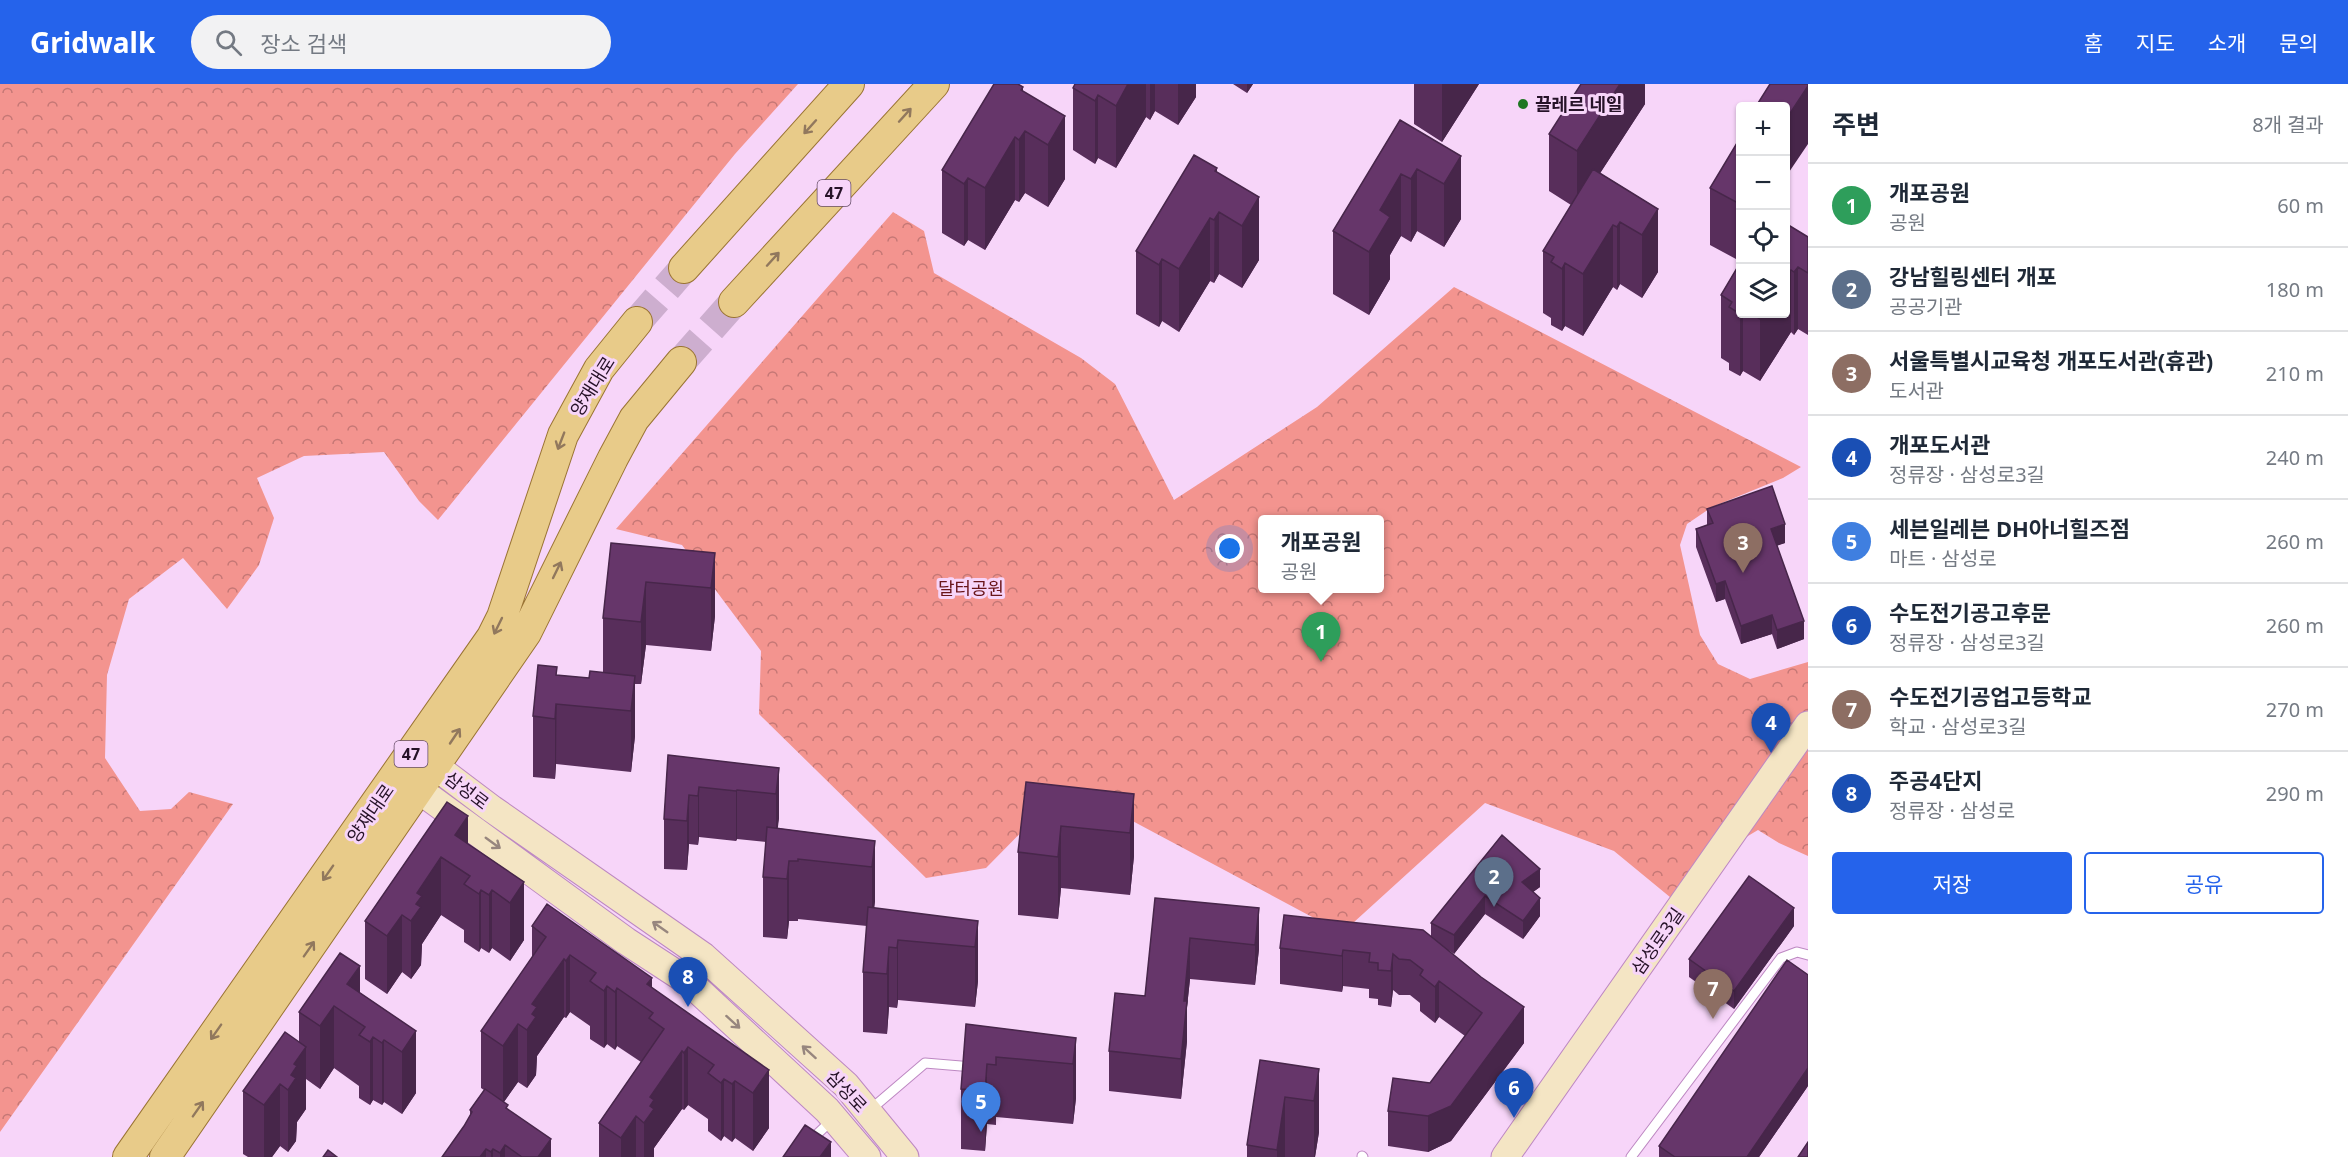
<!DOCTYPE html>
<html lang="ko">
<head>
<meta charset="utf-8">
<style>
	body { margin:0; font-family:"Noto Sans","Noto Sans KR",sans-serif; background:#f2f2f3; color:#1f2937 }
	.controls { position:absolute; right:18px; top:18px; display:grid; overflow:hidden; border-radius:6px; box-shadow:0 2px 4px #0004 }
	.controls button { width:54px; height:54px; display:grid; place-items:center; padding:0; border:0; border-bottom:2px solid #e0e1e3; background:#fff; color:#1f2937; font:30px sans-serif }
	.you { position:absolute; left:1230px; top:465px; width:21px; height:21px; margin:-15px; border:4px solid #fff; border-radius:50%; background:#1a73e8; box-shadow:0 0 0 9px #1a73e833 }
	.badge { display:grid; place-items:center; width:39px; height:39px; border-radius:50%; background:#2563eb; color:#fff; font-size:20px; font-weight:700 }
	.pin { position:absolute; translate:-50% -50px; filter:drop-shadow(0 2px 3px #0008) }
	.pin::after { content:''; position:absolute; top:32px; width:21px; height:18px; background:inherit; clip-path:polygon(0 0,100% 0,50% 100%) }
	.popup { position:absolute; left:1258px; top:431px; width:126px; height:78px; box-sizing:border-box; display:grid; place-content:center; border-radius:6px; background:#fff; filter:drop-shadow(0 2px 4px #0005); font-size:20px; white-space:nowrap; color:#747a83 }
	.popup b { font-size:22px; color:#1f2937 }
	.popup::after { content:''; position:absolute; left:50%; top:100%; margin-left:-12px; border:12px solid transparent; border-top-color:#fff }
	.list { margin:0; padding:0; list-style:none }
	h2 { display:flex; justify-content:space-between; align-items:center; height:78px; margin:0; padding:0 24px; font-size:26px }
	h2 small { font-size:20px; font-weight:400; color:#747a83 }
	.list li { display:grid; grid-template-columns:39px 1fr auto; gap:18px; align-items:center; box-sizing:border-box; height:84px; padding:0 24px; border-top:2px solid #e0e1e3 }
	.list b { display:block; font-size:22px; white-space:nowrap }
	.list p { margin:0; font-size:20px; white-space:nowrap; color:#747a83 }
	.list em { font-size:20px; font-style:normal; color:#747a83 }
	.actions { display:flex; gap:12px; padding:18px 24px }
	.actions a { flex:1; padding:14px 0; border:2px solid #2563eb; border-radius:6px; text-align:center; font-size:21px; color:#2563eb }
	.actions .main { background:#2563eb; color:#fff }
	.icon { flex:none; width:33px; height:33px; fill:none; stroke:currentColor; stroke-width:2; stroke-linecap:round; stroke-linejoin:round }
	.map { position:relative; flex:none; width:1808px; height:1073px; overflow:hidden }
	header { display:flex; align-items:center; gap:36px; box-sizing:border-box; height:84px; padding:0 30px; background:#2563eb; color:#fff }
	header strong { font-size:28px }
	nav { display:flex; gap:33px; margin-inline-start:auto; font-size:21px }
	.search { width:420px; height:54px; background:#f2f2f3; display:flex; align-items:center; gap:15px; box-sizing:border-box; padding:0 21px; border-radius:33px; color:#747a83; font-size:22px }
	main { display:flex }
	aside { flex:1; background:#fff }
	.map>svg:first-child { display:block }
	.forest { fill:url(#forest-crowns); fill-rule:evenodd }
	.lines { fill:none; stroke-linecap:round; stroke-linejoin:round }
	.primary-tunnel { stroke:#cdaecf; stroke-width:30; stroke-dasharray:30 15; stroke-linecap:butt }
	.lane-casing { stroke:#bd88c2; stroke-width:11 }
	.secondary-casing { stroke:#bd88c2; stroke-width:29 }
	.primary-casing { stroke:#9a7434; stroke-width:32 }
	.lane { stroke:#fff; stroke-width:9 }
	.secondary { stroke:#f4e5c4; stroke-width:27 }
	.primary { stroke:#e8cb89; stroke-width:30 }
	.wall { fill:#582e5b }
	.shaded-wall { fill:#47264a }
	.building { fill:#66366a; stroke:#47264a; stroke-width:1.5 }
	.oneway { stroke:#91785d }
	.oneway2 { stroke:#97867e }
	.poi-dot { fill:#1f7623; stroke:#f7d5f9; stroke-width:2 }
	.labels { text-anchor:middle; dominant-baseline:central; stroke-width:6; stroke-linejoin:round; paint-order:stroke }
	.shield { fill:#f7d5f9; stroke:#654c67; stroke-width:1.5 }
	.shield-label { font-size:16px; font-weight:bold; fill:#261228 }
	.poi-label { font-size:18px; font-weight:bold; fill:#261228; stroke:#f7d5f9; text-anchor:start }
	.street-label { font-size:18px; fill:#261228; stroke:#f7d5f9 }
	.park-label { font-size:18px; fill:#691519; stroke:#f7d5f9 }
</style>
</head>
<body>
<header>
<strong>Gridwalk</strong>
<div class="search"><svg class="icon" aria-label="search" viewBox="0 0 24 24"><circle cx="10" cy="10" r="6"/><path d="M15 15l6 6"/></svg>장소 검색</div>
<nav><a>홈</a><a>지도</a><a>소개</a><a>문의</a></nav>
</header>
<main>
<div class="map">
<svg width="1808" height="1073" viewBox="0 0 1808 1073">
	<defs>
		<pattern id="forest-crowns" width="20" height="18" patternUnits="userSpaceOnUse" patternTransform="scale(1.5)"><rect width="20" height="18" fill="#f3948f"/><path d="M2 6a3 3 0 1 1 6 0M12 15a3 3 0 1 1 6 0" fill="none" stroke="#c57775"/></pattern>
	</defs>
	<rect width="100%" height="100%" fill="#f7d5f9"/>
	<path class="forest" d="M0,0H798L735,70L438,436L419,417L384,368L304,372L257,394L274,434L259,481L227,525L183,474L129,515L107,591L105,674L140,727L171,725L189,708L233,720L0,1048Z
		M893,128L924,147L934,189L1081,274L1115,300L1174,416L1317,323L1454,203L1801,383L1783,394L1712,423L1687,440L1680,461L1700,551L1718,580L1750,595L1808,578V772L1779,759L1758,746L1721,768L1676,818L1614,767L1485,719L1342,849L1067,702L986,784L926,794L759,630L761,567L682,461L616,445ZM1262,436H1380V504H1262Z"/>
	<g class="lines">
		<path class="primary-tunnel" d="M637,238L684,184
			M681,278L734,218"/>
		<defs>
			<path id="lane" d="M870,1026L925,979L973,983
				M1362,1072L1363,1073
				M793,1073L832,1036
				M1631,1073L1781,874L1797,868L1808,871"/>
			<path id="secondary" d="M415,679L435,682L492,725L703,872L846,1001L905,1073
				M409,685L419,706L626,857L689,898L827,1026L867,1073
				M1505,1073L1808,641"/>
			<path id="primary" d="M684,184L849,0
				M734,218L934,0
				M128,1073L492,553L502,533L563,351L599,285L637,238
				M165,1073L526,549L613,374L634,335L681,278"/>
		</defs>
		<use href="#lane" class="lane-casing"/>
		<use href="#secondary" class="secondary-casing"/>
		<use href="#primary" class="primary-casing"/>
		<use href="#lane" class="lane"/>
		<use href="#secondary" class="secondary"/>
		<use href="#primary" class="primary"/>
	</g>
	<path class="wall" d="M1075,0H1196V13L1178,41L1155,27L1150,36L1146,33L1116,84L1098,74L1095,80L1073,66V4Z
		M1233,0H1253L1247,9Z
		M1414,0H1479L1442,58L1414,40Z
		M1645,0V20L1600,89L1658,125V188L1642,214L1620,200L1617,206L1613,203L1583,252L1565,242L1562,247L1551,241V234L1543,229V167L1571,121L1549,107V50Z
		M1023,7L1065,95L1048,123L1025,109L1019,118L1015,116L985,166L968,156L964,162L942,149V86Z
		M1400,36L1461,72V135L1444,163L1417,147L1411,158L1401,152L1390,171V195L1369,231L1333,210V147Z
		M1740,54L1736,175L1710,161V104Z
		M1217,89L1259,176L1242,204L1219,190L1214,199L1210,197L1179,248L1162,237L1159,243L1136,230V167Z
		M1785,139L1808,153V251L1798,245L1794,251L1791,248L1760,297L1743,287L1740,292L1729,286V279L1721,274V211L1740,179V230H1785Z
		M1707,425L1785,459L1777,461L1804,555L1777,565L1772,550L1741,560L1725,515L1716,518L1696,463V445L1707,441Z
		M611,459L715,469V532L711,567L646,561L641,600H635V652L631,688L556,680L555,695L533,693V632L557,591L589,594L603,588V534Z
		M668,671L779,684V734L777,744L875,757V817L874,824L978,837V897L975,923L898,916L897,924L889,923L887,950L863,948V888L867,842L798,835V837H789L787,855L763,853V793L766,758L737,755L736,757L699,753L698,761L689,760L687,786L664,785V735Z
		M1026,698L1134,710V772L1130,811L1061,804L1058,835L1018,831V768Z
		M447,718L468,760L524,798V856L510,877L492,864L489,869L481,864L479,868L464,858V846L441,831L422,860L421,881L411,895L402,888L387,910L365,895V837Z
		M1502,751L1540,803L1533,808L1540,832L1523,855L1485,830L1454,870L1448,866L1524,959L1451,1057L1428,1068L1388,1062V1027L1430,999L1465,952L1439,933L1435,939L1420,927V919L1410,911H1399L1393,906L1391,923L1378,921V915L1369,914V905L1343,902L1342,908L1280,900V864L1431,852V839Z
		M1155,814L1259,824V865L1255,901L1190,895L1187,923V957L1181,1015L1109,1007V967L1145,912Z
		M532,842L652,904L769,986V1044L753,1067L735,1054L732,1058L724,1052L721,1057L708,1047V1035L688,1021L684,1026L682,1025L654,1064V1073H599V1039L641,978L617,962L615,966L607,960L604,964L590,955V942L570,928L566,934L564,933L537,972L536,991L527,1004L518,998L504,1018L508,1026L551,1073H442L464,1042L470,1032V1026L484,1006L481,1004V947L532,874Z
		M1794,842L1734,925L1689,893V875Z
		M360,909L416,947V1009L402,1030L384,1018L382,1021L373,1016L370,1021L359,1014V1002L334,984L320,1005L306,995V1025L297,1038L296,1057L288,1068L280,1062L272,1073H248L243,1070V1007L299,958V928Z
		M966,940L1076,954V1014L1073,1040L996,1033V1041L987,1040L985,1067L961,1065V1005Z
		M1260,976L1319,985V1048L1315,1073H1247V1061Z
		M1808,1002L1759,1073H1659V1062Z"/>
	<path class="shaded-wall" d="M1128,0H1146V33L1116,84V22Z
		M1150,0H1155V27L1150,36Z
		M1178,0H1196V13L1178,41Z
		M1247,0H1253L1247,9Z
		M1442,0H1479L1442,58Z
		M1620,0H1645V20L1577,125V67Z
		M1808,2V60L1785,94V37Z
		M1023,3V50L1025,47V109L1019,118V56L1021,6Z
		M1098,11V74L1095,80V17Z
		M1065,32V95L1048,123V61Z
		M1015,53V116L985,166V104Z
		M1461,72V135L1444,163V100Z
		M1217,84V131L1219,128V190L1214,199L1215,87Z
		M1417,85V147L1411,158V95Z
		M1401,90V152L1390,171V195L1369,231V168L1380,126Z
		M968,94V156L964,162V100Z
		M1740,111V169L1736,175V118Z
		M1259,113V176L1242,204V142Z
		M1658,125V188L1642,214V151Z
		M1210,134V197L1179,248V185Z
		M1620,138V200L1617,206V143Z
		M1613,141V203L1583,252V190Z
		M1162,175V237L1159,243V181Z
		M1565,179V242L1562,247V185Z
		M1798,183V245L1794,251V188Z
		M1791,186V248L1760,297V235L1764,230H1785V194Z
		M1740,228V230H1743V287L1740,292Z
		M1785,440V459L1771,464V445Z
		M715,469V532L711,567V504Z
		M1725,497V515L1716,518V500Z
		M646,498V561L641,600V538Z
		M1772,531V550L1741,560V542Z
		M1804,537V555L1777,565V546Z
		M557,583L556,680L555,695V635Z
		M635,592V652L631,688V627Z
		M779,684V734L776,760V710Z
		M699,703V753L698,761V712Z
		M737,706V755L736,757V707Z
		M1134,710V772L1130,811V749Z
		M689,711V760L687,786V737Z
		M468,732V790L455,751Z
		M1061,742V804L1058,835V773Z
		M875,757V817L872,843V783Z
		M441,773V831L422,860L421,881L411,895V837L417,809Z
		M789,777V837L787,855V795Z
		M1540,785V803L1522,816V798Z
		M524,798V856L510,877V819Z
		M481,806V864L479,868V810Z
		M492,806V864L489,869V811Z
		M1485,812V830L1454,870V851Z
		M1540,814V832L1523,855V837Z
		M1259,824V865L1255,901V861Z
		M1794,824V842L1734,925V907Z
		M402,831V888L387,910V852Z
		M978,837V897L975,923V863Z
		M1190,854V895L1187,923V957L1181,1015V975L1184,917Z
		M898,856V916L897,924V864Z
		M889,863V923L887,950V890Z
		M1343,866V902L1342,908V872Z
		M1393,870V906L1391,923V887Z
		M570,871V928L566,934V877Z
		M564,875V933L537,972L536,991L527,1004V946L532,920Z
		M360,882V940L347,900Z
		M652,894V928L647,900Z
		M1439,897V933L1435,939V903Z
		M607,902V960L604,964V907Z
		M617,904V962L615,966V908Z
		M334,922V984L320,1005V942Z
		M1524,923V959L1451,1057L1428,1068V1032Z
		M518,940V998L503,1019V962Z
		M416,947V1009L402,1030V968Z
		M373,953V1016L370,1021V958Z
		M1076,954V1014L1073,1040V980Z
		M384,956V1018L382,1021V959Z
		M306,963V1025L297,1038L296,1057L288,1068V1006L294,980Z
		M688,963V1021L684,1026V969Z
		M682,967V1025L654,1064V1073H644V1039L650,1013Z
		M987,980V1040L985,1067V1007Z
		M1808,984V1002L1759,1073H1747Z
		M1319,985V1048L1315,1073H1314V1017Z
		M769,986V1044L753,1067V1009Z
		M724,995V1052L721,1057V999Z
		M735,997V1054L732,1058V1000Z
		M280,1000V1062L272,1073H264V1021Z
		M1285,1013V1073H1277V1066Z
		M636,1032V1073H621V1054Z
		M551,1055V1073H538Z
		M831,1058V1073H820Z
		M505,1061V1073H500V1069Z
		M486,1065V1073H480Z
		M493,1065V1073H491V1068Z"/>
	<path class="building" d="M994,0H1018L1023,3L1021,6L1065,32L1048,61L1025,47L1019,56L1015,53L985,104L968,94L964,100L942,86Z
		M1075,0H1128L1116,22L1098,11L1095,17L1073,4Z
		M1581,0H1620L1577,67L1549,50Z
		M1770,0H1808V2L1785,37V22H1760L1761,20L1758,19Z
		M1400,36L1461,72L1444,100L1417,85L1411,95L1401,90L1380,126L1390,133L1369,168L1333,147Z
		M1740,54V111L1736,118L1710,104Z
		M1194,71L1217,84L1215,87L1259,113L1242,142L1219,128L1214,136L1210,134L1179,185L1162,175L1159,181L1136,167Z
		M1593,85L1658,125L1642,151L1620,138L1617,143L1613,141L1583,190L1565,179L1562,185L1551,178L1554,173L1543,167Z
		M1785,139L1808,153V189L1798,183L1794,188L1791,186L1785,194Z
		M1740,179V230L1729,223L1732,218L1721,211Z
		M1752,230H1764L1760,235Z
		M1772,402L1785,440L1771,445L1804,537L1777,546L1772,531L1741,542L1725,497L1716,500L1696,445L1713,439L1707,425Z
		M611,459L715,469L711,504L646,498L641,538L603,534Z
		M538,581L557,583L556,591L589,594L590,587L635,592L631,627L556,620L555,635L533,632Z
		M668,671L779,684L776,710L737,706L736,707L699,703L698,712L689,711L687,737L664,735Z
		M1026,698L1134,710L1130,749L1061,742L1058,773L1018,768Z
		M447,718L468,732L455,751L524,798L510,819L492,806L489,811L481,806L479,810L464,800L470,792L441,773L417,809L422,812L416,820L421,823L411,837L402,831L387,852L365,837Z
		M767,743L875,757L872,783L798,775V777H789L787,795L763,793Z
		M1502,751L1540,785L1522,798L1540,814L1523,837L1485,812L1454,851L1431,839Z
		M1749,792L1794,824L1734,907L1689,875Z
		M1155,814L1259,824L1255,861L1190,854L1184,917H1187L1181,975L1109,967L1115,909L1145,912Z
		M547,820L652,894L647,900L769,986L753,1009L735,997L732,1000L724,995L721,999L708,989L714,981L688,963L684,969L682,967L650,1013L654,1016L650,1022L654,1025L644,1039L636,1032L621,1054L599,1039L664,945L649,934L653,929L617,904L615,908L607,902L604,907L590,897L596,889L570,871L566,877L564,875L532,920L537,923L532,930L536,933L527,946L518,940L503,962L481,947L546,853L532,842Z
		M868,823L978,837L975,863L898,856L897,864L889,863L887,890L863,888Z
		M1284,831L1423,846L1481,893L1524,923L1451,1022L1428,1032L1388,1027L1393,994L1430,999L1482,929L1439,897L1435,903L1420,891L1423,886L1410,876L1399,875L1393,870L1391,887L1378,886V879L1369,878L1370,869L1343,866L1342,872L1280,864Z
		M340,869L360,882L347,900L416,947L402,968L384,956L382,959L373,953L370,958L359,951L365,943L334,922L320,942L299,928Z
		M1787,876L1808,891V984L1747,1073H1675L1659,1062Z
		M966,940L1076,954L1073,980L996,973V981L987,980L985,1007L961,1005Z
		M285,948L306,963L294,980L297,982L291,991L296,994L288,1006L280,1000L264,1021L243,1007Z
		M1260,976L1319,985L1314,1017L1285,1013L1277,1066L1247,1061Z
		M485,1005L508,1021L506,1024L551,1055L538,1073H522L505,1061L500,1069L493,1065L491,1068L486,1065L480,1073H442L464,1042L472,1028L470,1026Z
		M805,1041L831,1058L820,1073H783Z
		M1808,1058V1073H1798Z
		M328,1066L337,1073H323Z"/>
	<defs><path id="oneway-shaft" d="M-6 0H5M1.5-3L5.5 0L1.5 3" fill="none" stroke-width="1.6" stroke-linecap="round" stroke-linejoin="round" transform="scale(1.5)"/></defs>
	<g class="oneway">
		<use href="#oneway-shaft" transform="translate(905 31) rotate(-48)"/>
		<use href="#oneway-shaft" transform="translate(810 43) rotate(132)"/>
		<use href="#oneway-shaft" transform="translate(773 175) rotate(-48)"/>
		<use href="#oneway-shaft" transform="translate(561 357) rotate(111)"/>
		<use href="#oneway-shaft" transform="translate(557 486) rotate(-64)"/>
		<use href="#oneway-shaft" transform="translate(498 542) rotate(116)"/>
		<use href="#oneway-shaft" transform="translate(455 652) rotate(-56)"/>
		<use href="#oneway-shaft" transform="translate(328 789) rotate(125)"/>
		<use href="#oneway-shaft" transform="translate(309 865) rotate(-55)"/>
		<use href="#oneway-shaft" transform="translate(216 948) rotate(125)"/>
		<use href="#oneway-shaft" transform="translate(198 1025) rotate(-55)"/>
	</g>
	<g class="oneway2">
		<use href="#oneway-shaft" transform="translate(493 759) rotate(36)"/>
		<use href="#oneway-shaft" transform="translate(660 843) rotate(-145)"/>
		<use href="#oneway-shaft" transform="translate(733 938) rotate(42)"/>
		<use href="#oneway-shaft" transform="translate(809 968) rotate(-138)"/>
	</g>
	<circle class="poi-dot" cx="1523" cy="20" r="6"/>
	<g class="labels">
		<g class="shield">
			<rect x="817.5" y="96" width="33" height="26" rx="4.5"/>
			<rect x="394.5" y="657" width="33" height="26" rx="4.5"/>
		</g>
		<g class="shield-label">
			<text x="834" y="109">47</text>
			<text x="411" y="670">47</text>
		</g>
		<g class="poi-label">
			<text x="1535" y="20">끌레르 네일</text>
		</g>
		<g class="street-label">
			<text transform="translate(592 302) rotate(-58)">양재대로</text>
			<text transform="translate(467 706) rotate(37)">삼성로</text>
			<text transform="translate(370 729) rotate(-55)">양재대로</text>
			<text transform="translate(1657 857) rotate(-55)">삼성로3길</text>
			<text transform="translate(847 1007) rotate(47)">삼성로</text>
		</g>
		<g class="park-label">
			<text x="971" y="504">달터공원</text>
		</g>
	</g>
</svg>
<div class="controls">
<button>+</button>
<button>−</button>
<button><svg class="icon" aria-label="locate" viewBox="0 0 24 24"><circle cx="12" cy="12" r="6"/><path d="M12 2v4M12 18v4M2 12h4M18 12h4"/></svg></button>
<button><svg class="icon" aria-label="layers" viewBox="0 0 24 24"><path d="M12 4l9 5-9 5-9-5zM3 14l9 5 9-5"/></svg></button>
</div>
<div class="you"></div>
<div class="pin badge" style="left:1321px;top:578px;background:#2e9e5b">1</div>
<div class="popup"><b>개포공원</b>공원</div>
<div class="pin badge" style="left:1494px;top:823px;background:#5c6f8a">2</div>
<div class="pin badge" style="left:1743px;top:489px;background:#8d6e63">3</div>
<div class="pin badge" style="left:1771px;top:669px;background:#1a4fb4">4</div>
<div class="pin badge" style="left:981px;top:1048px;background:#3f7fe0">5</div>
<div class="pin badge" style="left:1514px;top:1034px;background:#1a4fb4">6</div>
<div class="pin badge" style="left:1713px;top:935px;background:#8d6e63">7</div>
<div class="pin badge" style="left:688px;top:923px;background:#1a4fb4">8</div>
</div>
<aside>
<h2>주변<small>8개 결과</small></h2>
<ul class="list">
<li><span class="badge" style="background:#2e9e5b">1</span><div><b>개포공원</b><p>공원</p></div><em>60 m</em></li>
<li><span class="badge" style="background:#5c6f8a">2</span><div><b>강남힐링센터 개포</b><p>공공기관</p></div><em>180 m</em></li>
<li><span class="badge" style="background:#8d6e63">3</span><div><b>서울특별시교육청 개포도서관(휴관)</b><p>도서관</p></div><em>210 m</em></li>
<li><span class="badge" style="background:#1a4fb4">4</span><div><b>개포도서관</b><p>정류장 · 삼성로3길</p></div><em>240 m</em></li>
<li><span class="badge" style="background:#3f7fe0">5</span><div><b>세븐일레븐 DH아너힐즈점</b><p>마트 · 삼성로</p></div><em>260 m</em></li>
<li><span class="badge" style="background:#1a4fb4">6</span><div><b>수도전기공고후문</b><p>정류장 · 삼성로3길</p></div><em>260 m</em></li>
<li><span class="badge" style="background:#8d6e63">7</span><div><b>수도전기공업고등학교</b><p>학교 · 삼성로3길</p></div><em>270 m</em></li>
<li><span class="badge" style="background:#1a4fb4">8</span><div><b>주공4단지</b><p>정류장 · 삼성로</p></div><em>290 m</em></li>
</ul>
<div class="actions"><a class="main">저장</a><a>공유</a></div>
</aside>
</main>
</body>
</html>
